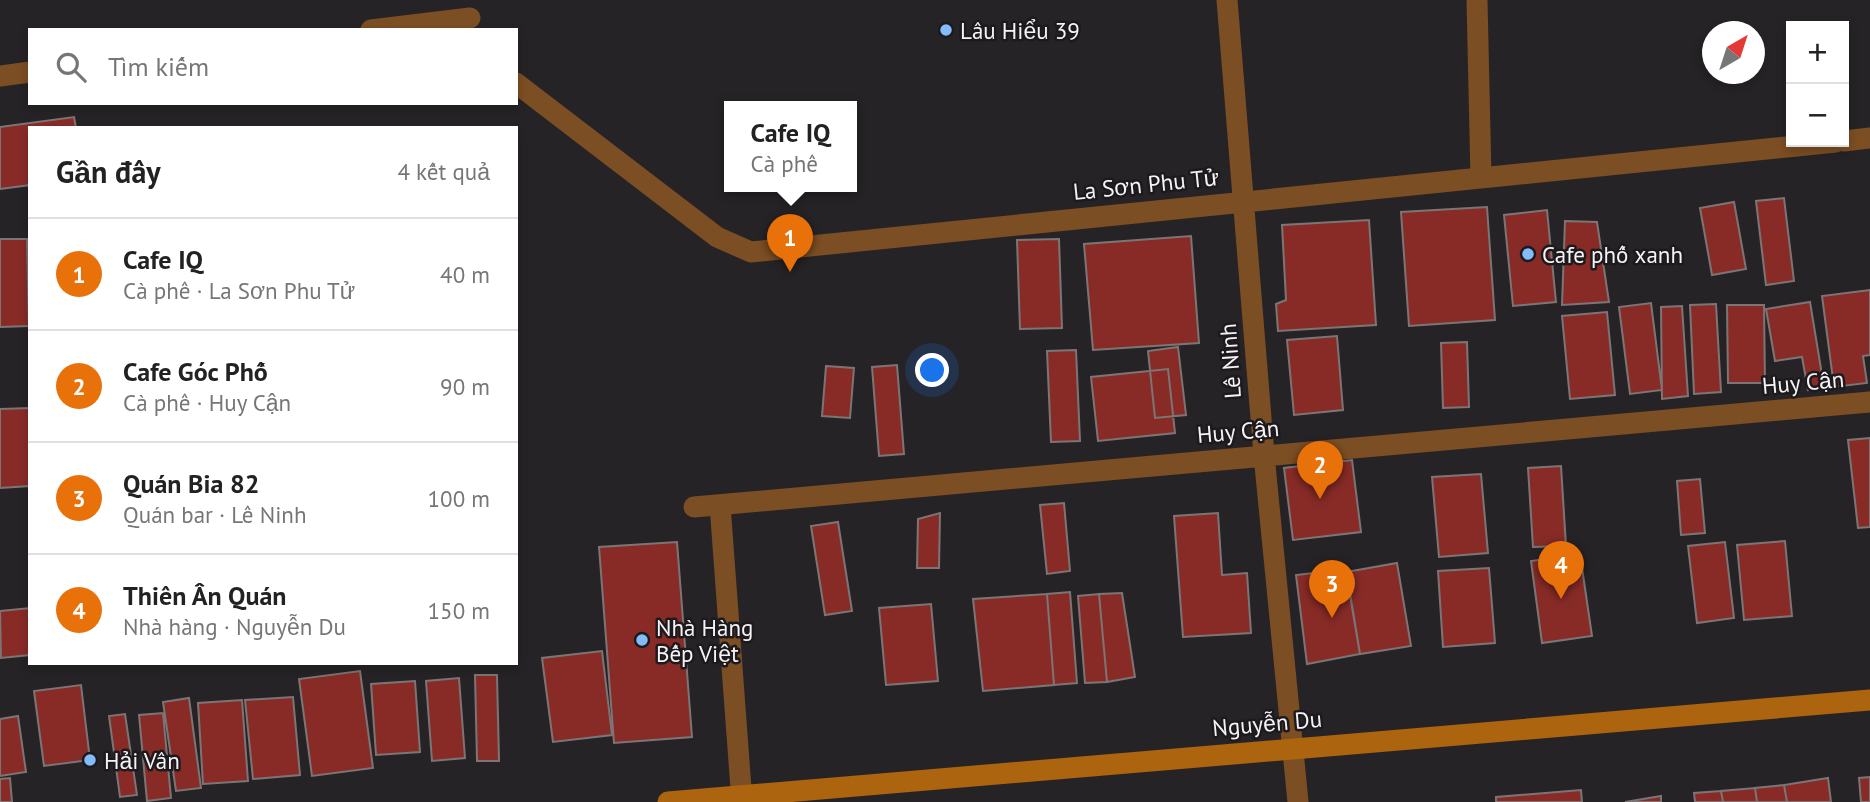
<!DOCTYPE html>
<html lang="vi">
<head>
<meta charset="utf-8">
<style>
	body { margin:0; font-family:"PT Sans",sans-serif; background:#f2f2f2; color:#222 }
	.controls { position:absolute; right:21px; top:21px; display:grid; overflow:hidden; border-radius:0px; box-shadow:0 4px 10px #0003 }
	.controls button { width:63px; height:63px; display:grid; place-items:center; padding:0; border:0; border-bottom:2px solid #e0e0e0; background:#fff; color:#222; font:35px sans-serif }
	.compass { position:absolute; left:1702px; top:21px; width:63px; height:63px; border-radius:50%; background:#fff; box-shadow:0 4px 10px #0003; rotate:39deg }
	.you { position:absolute; left:933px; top:371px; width:24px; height:24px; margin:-18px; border:5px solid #fff; border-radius:50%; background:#1a73e8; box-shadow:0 0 0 10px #1a73e833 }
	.badge { display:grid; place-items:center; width:46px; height:46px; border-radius:50%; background:#0b8043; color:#fff; font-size:23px; font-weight:700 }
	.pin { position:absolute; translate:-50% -58px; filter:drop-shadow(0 2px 4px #0008) }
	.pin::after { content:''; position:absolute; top:37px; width:24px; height:21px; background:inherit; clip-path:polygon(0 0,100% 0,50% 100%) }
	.popup { position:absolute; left:724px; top:101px; width:133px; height:91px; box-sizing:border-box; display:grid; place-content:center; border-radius:0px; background:#fff; filter:drop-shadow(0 2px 5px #0005); font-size:23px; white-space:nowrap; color:#767676 }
	.popup b { font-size:26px; color:#222 }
	.popup::after { content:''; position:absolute; left:50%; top:100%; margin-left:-14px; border:14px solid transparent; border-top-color:#fff }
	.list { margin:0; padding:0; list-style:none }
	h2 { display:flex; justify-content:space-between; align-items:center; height:91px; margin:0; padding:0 28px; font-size:30px }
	h2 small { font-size:23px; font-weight:400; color:#767676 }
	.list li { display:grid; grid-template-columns:46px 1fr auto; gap:21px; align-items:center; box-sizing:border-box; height:112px; padding:0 28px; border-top:2px solid #e0e0e0 }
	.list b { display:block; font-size:26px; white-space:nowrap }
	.list p { margin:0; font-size:23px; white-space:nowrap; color:#767676 }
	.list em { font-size:23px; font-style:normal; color:#767676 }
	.icon { flex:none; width:38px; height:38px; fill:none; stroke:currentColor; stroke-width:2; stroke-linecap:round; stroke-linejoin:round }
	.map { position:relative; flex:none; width:1870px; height:802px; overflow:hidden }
	.search { position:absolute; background:#fff; box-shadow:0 4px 10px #0003; left:28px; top:28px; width:490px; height:77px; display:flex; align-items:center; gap:18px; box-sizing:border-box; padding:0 24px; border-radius:0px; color:#767676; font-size:26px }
	.panel { position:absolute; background:#fff; box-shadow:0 4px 10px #0003; left:28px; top:126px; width:490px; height:539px; border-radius:0px }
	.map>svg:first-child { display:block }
	.building { fill:#882b27; stroke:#7b7575; stroke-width:2 }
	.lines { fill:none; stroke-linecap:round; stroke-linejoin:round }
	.minor { stroke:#7c4e23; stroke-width:21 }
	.secondary { stroke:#ad640e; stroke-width:21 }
	.poi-dot { fill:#82bcfa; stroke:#1d1a1d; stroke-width:2.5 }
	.labels { text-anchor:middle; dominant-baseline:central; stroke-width:5; stroke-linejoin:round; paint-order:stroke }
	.poi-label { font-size:23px; fill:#f5f3f5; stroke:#1d1a1d; text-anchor:start }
	.street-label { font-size:23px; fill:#f5f3f5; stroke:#1d1a1d }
</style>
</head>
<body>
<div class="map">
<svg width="1870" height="802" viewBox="0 0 1870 802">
	<rect width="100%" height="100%" fill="#262326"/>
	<path class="building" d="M74,117L76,128H30V185L0,189V127Z
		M1784,198L1794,281L1766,285L1756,201Z
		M1734,202L1746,269L1712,275L1700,208Z
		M1487,207L1495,320L1409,326L1401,212Z
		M1547,210L1556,302L1513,306L1504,215Z
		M1369,220L1376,325L1278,331L1276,304L1286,300L1282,225Z
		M1565,221L1597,222L1609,302L1562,305Z
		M1191,236L1199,343L1093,350L1084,244Z
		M0,239H27L29,326L0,327Z
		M1059,239L1062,328L1020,329L1017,240Z
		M1870,290V355L1863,356L1867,383L1834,387L1822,296Z
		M1810,302L1824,387L1808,390L1802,357L1775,361L1766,309Z
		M1651,303L1662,390L1630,394L1619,307Z
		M1716,304L1721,392L1694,394L1690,305Z
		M1727,305H1764L1765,383H1728Z
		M1682,306L1688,396L1662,399L1661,307Z
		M1607,312L1615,395L1570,399L1562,316Z
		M1337,336L1343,410L1294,415L1287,340Z
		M1467,342L1469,407L1443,408L1441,343Z
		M1178,347L1186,415L1155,418L1148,351Z
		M1076,350L1080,441L1051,442L1047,351Z
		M897,365L904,454L879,456L872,367Z
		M826,366L854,368L850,418L822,416Z
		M1168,369L1175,433L1098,441L1091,377Z
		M30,408V486L0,488V409Z
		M1870,438V527L1858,528L1848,440Z
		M1352,460L1361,532L1293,540L1284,468Z
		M1561,466L1566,546L1533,547L1528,468Z
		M1481,474L1488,553L1439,557L1432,477Z
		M1700,479L1705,533L1681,535L1677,481Z
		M1064,503L1070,571L1047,574L1040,505Z
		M940,513L939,568H917L918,519Z
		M1218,513L1222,575L1247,573L1251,633L1183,637L1174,516Z
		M838,522L852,611L825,615L811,526Z
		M1785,541L1792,616L1744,620L1737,545Z
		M677,542L692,737L614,743L599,547Z
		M1725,542L1734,618L1697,623L1688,546Z
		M1580,554L1592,636L1542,643L1531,561Z
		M1397,563L1411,646L1360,654L1346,572Z
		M1489,568L1495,643L1443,647L1438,571Z
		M1346,569L1360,654L1307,664L1296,575Z
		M1070,592L1077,683L1054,685L1047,594Z
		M1122,593L1135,677L1107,682L1099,594Z
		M1047,594L1054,685L983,691L973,599Z
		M1099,594L1107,682L1085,683L1078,596Z
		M931,604L938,681L886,685L879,608Z
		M30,608V655L1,658L0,611Z
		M602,651L612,735L553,742L542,658Z
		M360,671L373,768L312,776L299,679Z
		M475,675H497L499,761H477Z
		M459,678L465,758L432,761L426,681Z
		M415,681L420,752L376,755L371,684Z
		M81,685L90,760L44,766L34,691Z
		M293,697L300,775L253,779L245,700Z
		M189,698L201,788L176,791L163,702Z
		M242,700L248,781L203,784L198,703Z
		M163,713L171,798L147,801L139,715Z
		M125,714L137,795L120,797L109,716Z
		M18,716L26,772L0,776V719Z
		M1870,777V802H1861L1859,778Z
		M10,778L12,802H0V779Z
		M1828,778L1831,802H1787L1784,785Z
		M1784,785L1787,802H1757L1755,788Z
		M1755,788L1757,802H1723L1721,791Z
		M1581,790L1582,802H1496V797Z
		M1721,791L1723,802H1695L1694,793Z
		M1661,796V802H1625Z"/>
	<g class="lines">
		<path class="minor" d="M1227,0L1264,455L1298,802
			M1477,0L1481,178
			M371,30L470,18
			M0,76L30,72
			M516,83L717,237L751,252L1836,142
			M1844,141L1870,138
			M720,505L742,802
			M694,507L1870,402"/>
		<path class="secondary" d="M668,802L1870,700"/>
	</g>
	<g class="poi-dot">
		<circle cx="946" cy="30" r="7"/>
		<circle cx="1528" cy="254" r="7"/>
		<circle cx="642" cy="640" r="7"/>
		<circle cx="90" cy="760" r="7"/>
	</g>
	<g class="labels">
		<g class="poi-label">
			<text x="960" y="30">Lâu Hiểu 39</text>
			<text x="1542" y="254">Cafe phố xanh</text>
			<text x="656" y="627">Nhà Hàng<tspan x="656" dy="26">Bếp Việt</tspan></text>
			<text x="104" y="760">Hải Vân</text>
		</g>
		<g class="street-label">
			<text transform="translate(1146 184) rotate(-6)">La Sơn Phu Tử</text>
			<text transform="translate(1230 361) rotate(-94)">Lê Ninh</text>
			<text transform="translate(1803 382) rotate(-5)">Huy Cận</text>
			<text transform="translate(1238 431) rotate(-5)">Huy Cận</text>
			<text transform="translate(1267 723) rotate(-5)">Nguyễn Du</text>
		</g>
	</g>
</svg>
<div class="controls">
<button>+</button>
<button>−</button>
</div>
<svg class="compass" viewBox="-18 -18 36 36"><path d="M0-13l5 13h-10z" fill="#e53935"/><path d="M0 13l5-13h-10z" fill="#767676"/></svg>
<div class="you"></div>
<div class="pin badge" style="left:790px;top:272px;background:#e8710a">1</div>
<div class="popup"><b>Cafe IQ</b>Cà phê</div>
<div class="pin badge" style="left:1320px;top:499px;background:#e8710a">2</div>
<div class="pin badge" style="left:1332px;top:618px;background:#e8710a">3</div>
<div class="pin badge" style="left:1561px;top:599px;background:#e8710a">4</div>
<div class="search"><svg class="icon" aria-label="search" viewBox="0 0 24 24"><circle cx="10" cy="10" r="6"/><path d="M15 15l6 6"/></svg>Tìm kiếm</div>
<section class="panel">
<h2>Gần đây<small>4 kết quả</small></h2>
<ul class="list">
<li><span class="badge" style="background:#e8710a">1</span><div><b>Cafe IQ</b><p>Cà phê · La Sơn Phu Tử</p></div><em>40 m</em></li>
<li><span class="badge" style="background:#e8710a">2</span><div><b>Cafe Góc Phố</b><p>Cà phê · Huy Cận</p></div><em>90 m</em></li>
<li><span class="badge" style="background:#e8710a">3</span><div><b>Quán Bia 82</b><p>Quán bar · Lê Ninh</p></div><em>100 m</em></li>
<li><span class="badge" style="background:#e8710a">4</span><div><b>Thiên Ân Quán</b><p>Nhà hàng · Nguyễn Du</p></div><em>150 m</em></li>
</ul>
</section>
</div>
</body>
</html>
